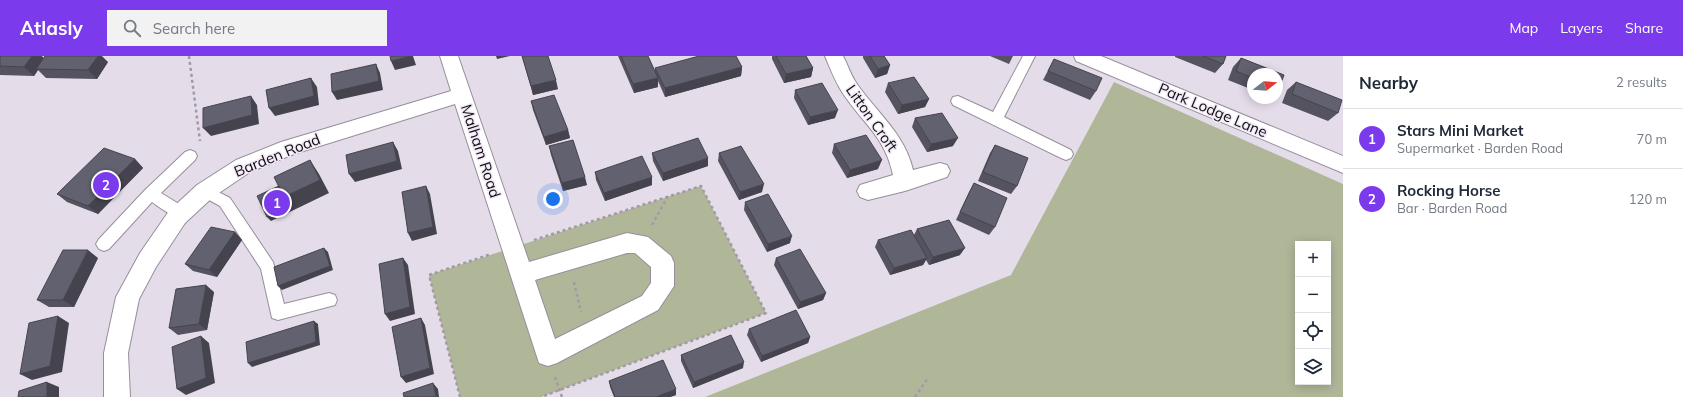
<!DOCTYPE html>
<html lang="en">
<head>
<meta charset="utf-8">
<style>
	body { margin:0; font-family:Mulish,sans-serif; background:#f2f2f3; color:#1f2937 }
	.controls { position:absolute; right:12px; bottom:12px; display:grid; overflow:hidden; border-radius:0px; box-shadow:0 2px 10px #0003 }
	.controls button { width:36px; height:36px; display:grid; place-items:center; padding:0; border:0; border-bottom:1px solid #e0e1e3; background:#fff; color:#1f2937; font:20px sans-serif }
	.compass { position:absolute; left:1247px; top:12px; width:36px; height:36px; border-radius:50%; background:#fff; box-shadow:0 2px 10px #0003; rotate:73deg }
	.you { position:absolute; left:553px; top:143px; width:14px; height:14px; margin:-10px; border:3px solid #fff; border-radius:50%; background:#1a73e8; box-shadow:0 0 0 6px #1a73e833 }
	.badge { display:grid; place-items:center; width:26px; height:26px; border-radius:50%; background:#7c3aed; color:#fff; font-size:13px; font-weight:700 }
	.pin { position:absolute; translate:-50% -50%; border:2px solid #fff; box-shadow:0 1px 4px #0006 }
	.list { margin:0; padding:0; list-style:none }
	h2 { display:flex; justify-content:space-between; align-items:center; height:52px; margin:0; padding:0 16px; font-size:17px }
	h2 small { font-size:13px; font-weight:400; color:#747a83 }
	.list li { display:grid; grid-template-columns:26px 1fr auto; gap:12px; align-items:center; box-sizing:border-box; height:60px; padding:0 16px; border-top:1px solid #e0e1e3 }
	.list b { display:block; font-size:15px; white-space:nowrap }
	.list p { margin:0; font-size:13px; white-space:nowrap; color:#747a83 }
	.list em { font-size:13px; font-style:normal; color:#747a83 }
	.icon { flex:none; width:22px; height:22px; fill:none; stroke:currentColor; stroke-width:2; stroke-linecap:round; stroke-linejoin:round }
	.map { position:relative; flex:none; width:1343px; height:341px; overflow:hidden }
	header { display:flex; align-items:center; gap:24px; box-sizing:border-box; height:56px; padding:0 20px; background:#7c3aed; color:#fff }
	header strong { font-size:19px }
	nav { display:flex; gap:22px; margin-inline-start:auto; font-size:14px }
	.search { width:280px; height:36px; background:#f2f2f3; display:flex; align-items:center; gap:10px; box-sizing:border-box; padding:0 14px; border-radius:0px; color:#747a83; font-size:15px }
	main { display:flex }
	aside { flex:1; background:#fff }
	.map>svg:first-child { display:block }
	.green { fill:#b0b799; fill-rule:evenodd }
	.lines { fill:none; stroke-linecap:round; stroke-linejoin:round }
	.service-casing { stroke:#978e9b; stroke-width:2 }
	.minor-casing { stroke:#978e9b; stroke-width:2 }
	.tertiary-casing { stroke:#978e9b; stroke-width:2 }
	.path { stroke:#a19aa5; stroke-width:2.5; stroke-dasharray:3 3; stroke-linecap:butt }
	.service { fill:#fff; fill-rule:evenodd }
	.minor { fill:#fff; fill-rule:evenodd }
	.tertiary { fill:#fff; fill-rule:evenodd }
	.wall { fill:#54535f }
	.shaded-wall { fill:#45444e }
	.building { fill:#62616f; stroke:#45444e }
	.labels { text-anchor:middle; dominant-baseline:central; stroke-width:3; stroke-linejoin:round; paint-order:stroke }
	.street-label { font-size:15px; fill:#110e12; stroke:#f2e9f7 }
</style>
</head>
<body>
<header>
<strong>Atlasly</strong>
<div class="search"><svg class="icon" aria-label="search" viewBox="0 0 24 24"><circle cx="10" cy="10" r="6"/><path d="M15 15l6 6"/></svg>Search here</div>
<nav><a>Map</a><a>Layers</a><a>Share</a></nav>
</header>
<main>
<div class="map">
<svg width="1343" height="341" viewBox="0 0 1343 341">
	<rect width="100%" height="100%" fill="#e5dcea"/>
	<path class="green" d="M1114,26L1343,128V341H705L1011,219ZM1298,188H1328V326H1298Z
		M701,130L766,257L541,341H460L429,219Z"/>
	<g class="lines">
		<defs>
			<path id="service" d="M1023,0H1035L1004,61L1071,94L1073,98L1071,102L1066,104L1061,102L953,49L951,45L953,41L958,40L993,56Z
				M190,94L195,96L197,100L195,104L161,137L187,153L189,157L187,161C176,165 161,152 152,146L109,193L104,195L99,193L96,188L99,183L145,134L185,96Z
				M205,129L230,142L273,206L284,248L329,237L335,239L337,244L335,249L278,264L272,262L261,213L220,150L200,139L198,135L200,131Z"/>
			<path id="minor" d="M440,0H458L529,206L627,177L648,181L671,200L674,207V230L658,254L557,307L548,310L539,307L455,48L294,98L250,116L213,141L185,167L156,211L139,243L128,297L130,341H104V297L116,241L140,197L169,155L197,129L236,104L281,86L451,35ZM627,197H635L651,211V227L642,240L555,283L535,224Z
				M825,0H843C848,9 851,20 857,28C877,57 905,78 913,114L940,107L947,109L950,115L947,121L905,135L868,144L860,141L857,135L860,129L893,119C885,80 862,67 842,36C835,25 830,12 825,0Z"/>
			<path id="tertiary" d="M1074,0H1101L1343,100V117L1076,5Z"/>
		</defs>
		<use href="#service" class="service-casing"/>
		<use href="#minor" class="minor-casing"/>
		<use href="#tertiary" class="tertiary-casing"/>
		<path class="path" d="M189,0L200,85
			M652,169L668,140
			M534,184L701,130L766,257L541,341
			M574,226L581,256
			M555,321L562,341
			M460,341L429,219L491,198
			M915,341L928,322"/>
		<use href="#service" class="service"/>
		<use href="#minor" class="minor"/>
		<use href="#tertiary" class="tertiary"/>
	</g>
	<path class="wall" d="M0,0L44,2L108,6L97,23L46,22L38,14L34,20L0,19Z
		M522,0L558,33L533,39Z
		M618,0H648L655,17V12L742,11L741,20L665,41L658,25V31L634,37Z
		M772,0H806L813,12L811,21L784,27L772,3Z
		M863,0H884L890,9L887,18L875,22L863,2Z
		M990,0H1013L1009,8Z
		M1175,0H1226L1223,8L1215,17L1175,1Z
		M1241,2L1284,19L1279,32L1277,34V18H1253V34L1228,24L1233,11Z
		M1054,3L1096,35L1090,44L1043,24Z
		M1296,26L1338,57L1328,65L1282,47L1287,34Z
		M888,27L929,43L925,51L898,58L885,36Z
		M795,34L835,62L808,69L794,42Z
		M531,45L568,74L570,82L546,89L533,54Z
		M915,62L953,90L927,96L912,71Z
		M834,88L878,113L847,122L832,97Z
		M995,89L1017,130L1011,138L978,125L990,97Z
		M549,90L587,129L563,135L551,99Z
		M652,97L708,110L663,125L653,105Z
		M719,97L762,136L739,144L718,105Z
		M135,103L143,112L98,158L67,146L57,138Z
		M595,116L652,129L605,145L596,124Z
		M974,127L995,171L989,179L956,164L969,136Z
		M745,146L790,187L767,196L744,154Z
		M917,173L960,199L929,209L926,204L923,209L890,219L875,191L878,184L914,179Z
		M235,176L242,184L217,221L193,215L185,208Z
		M98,202L74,251H49L37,244Z
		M776,202L826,237L823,244L798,253L774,209Z
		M214,236L207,274L178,279L169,272Z
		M749,273L810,281L808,287L761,306L747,279Z
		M681,299L743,312L693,332L681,305Z
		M609,325L676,339L670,341H614L610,331Z"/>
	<path class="shaded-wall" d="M32,0H42L45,4L36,13L38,14L34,20L24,11Z
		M98,0H102L108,6L97,23L88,14Z
		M411,0H413L416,9L395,14L391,5Z
		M496,0H510L497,3Z
		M376,8L380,17L383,34L337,44L332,36Z
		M890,9L887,18L875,22L878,13Z
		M742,11L741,20L665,41V32Z
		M813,12L811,21L784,27L786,18Z
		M311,22L317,31L319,49L275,60L269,52Z
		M658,22V31L634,37L633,28Z
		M556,24L558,33L533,39L531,30Z
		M251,40L257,49L259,68L211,80L203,72Z
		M929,43L925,51L898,58L902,49Z
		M838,54L835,62L808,69L810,61Z
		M568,74L570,82L546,89L544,81Z
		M958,82L953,90L927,96L931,88Z
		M393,86L398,95L402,113L355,126L349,118Z
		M708,102V110L663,125V117Z
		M135,103L143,112L98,158L88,150Z
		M310,104L319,118L329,137L271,165L267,161L284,141Z
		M882,104L878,113L847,122L850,114Z
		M585,121L587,129L563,135L562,127Z
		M652,121V129L605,145L604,137Z
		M764,128L762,136L739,144L740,136Z
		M426,130L430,138L437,178L412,185L408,177Z
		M235,176L242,184L217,221L209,214Z
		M792,180L790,187L767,196L768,188Z
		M324,192L328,196L333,214L282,234L278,230Z
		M965,192L960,199L929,209L933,201Z
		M88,194L98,202L74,251L63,244Z
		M403,202L408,209L415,258L390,265L385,258Z
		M927,202L923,209L890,219L894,212Z
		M206,229L214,236L207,274L199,268Z
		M826,237L823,244L798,253L800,246Z
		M58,260L69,267L62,316L32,324L20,318Z
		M421,262L425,269L434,318L406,327L401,321Z
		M314,265L318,268L320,289L252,311L248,307Z
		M201,280L209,287L215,327L186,339L177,333Z
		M810,281L808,287L761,306L762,300Z
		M744,306L743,312L693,332L694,326Z
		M47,326L59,331V341H47Z
		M433,327L438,333L439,341H436Z
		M676,333V339L670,341H656Z"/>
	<path class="building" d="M0,0H32L24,11L0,10Z
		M45,0H98L88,14L36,13Z
		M390,0H411L391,5Z
		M522,0H548L556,24L531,30Z
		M621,0H648L658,22L633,28Z
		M699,0H736L742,11L665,32L655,12Z
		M776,0H806L813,12L786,18Z
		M870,0H884L890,9L878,13Z
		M1203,0H1226L1223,8Z
		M1241,2L1284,19L1279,32H1277V18H1253V22L1236,15Z
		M1054,3L1102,22L1096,35L1048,15Z
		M376,8L379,25L332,36L331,18Z
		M914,21L929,43L902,49L888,27Z
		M311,22L314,40L269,52L266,34Z
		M1296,26L1342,44L1338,57L1292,38Z
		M822,27L838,54L810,61L795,34Z
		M554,39L568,74L544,81L531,45Z
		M251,40L252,59L203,72V52Z
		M942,57L958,82L931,88L915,62Z
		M866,79L882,104L850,114L834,88Z
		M698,82L708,102L663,117L652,97Z
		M573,84L585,121L562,127L549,90Z
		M393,86L397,105L349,118L346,99Z
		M995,89L1028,102L1017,130L983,116Z
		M741,90L764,128L740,136L719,97Z
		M104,92L135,103L88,150L57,138Z
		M642,100L652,121L604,137L595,116Z
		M310,104L320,124L284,141L274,121Z
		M974,127L1007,142L995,171L960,156Z
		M279,130L284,141L291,149L267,161L257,140Z
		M426,130L433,171L408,177L402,136Z
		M768,138L792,180L768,188L745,146Z
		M949,164L965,192L933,201L917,173Z
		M211,171L235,176L209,214L185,208Z
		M911,174L927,202L894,212L878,184Z
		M324,192L330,210L278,230L274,211Z
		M800,193L826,237L800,246L776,202Z
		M63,194H88L63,244H37Z
		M403,202L410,251L385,258L379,208Z
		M206,229L199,268L169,272L176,233Z
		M796,254L810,281L762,300L749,273Z
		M58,260L50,310L20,318L29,267Z
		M421,262L430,312L401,321L392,271Z
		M314,265L316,286L248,307L246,286Z
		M731,279L744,306L694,326L681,299Z
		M201,280L206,322L177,333L172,291Z
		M663,304L676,333L656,341H615L609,325Z
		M47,326V341H18L19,335Z
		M433,327L436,341H404L403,337Z"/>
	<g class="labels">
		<g class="street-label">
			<text transform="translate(1213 54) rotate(23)">Park Lodge Lane</text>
			<text transform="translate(872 62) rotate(55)">Litton Croft</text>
			<text transform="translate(481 95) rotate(72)">Malham Road</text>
			<text transform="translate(277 99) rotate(-22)">Barden Road</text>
		</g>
	</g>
</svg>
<div class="controls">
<button>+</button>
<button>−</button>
<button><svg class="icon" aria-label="locate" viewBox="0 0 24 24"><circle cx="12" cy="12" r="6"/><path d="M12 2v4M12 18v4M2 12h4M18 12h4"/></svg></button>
<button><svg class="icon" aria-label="layers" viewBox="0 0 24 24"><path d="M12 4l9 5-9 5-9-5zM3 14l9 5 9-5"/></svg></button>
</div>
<svg class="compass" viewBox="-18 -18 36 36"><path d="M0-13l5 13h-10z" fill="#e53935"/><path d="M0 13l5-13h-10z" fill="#747a83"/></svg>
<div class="you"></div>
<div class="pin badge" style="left:277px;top:147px">1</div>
<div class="pin badge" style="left:106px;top:129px">2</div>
</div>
<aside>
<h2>Nearby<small>2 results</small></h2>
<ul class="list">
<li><span class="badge">1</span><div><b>Stars Mini Market</b><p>Supermarket · Barden Road</p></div><em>70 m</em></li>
<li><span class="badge">2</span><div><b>Rocking Horse</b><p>Bar · Barden Road</p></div><em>120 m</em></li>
</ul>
</aside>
</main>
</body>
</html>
